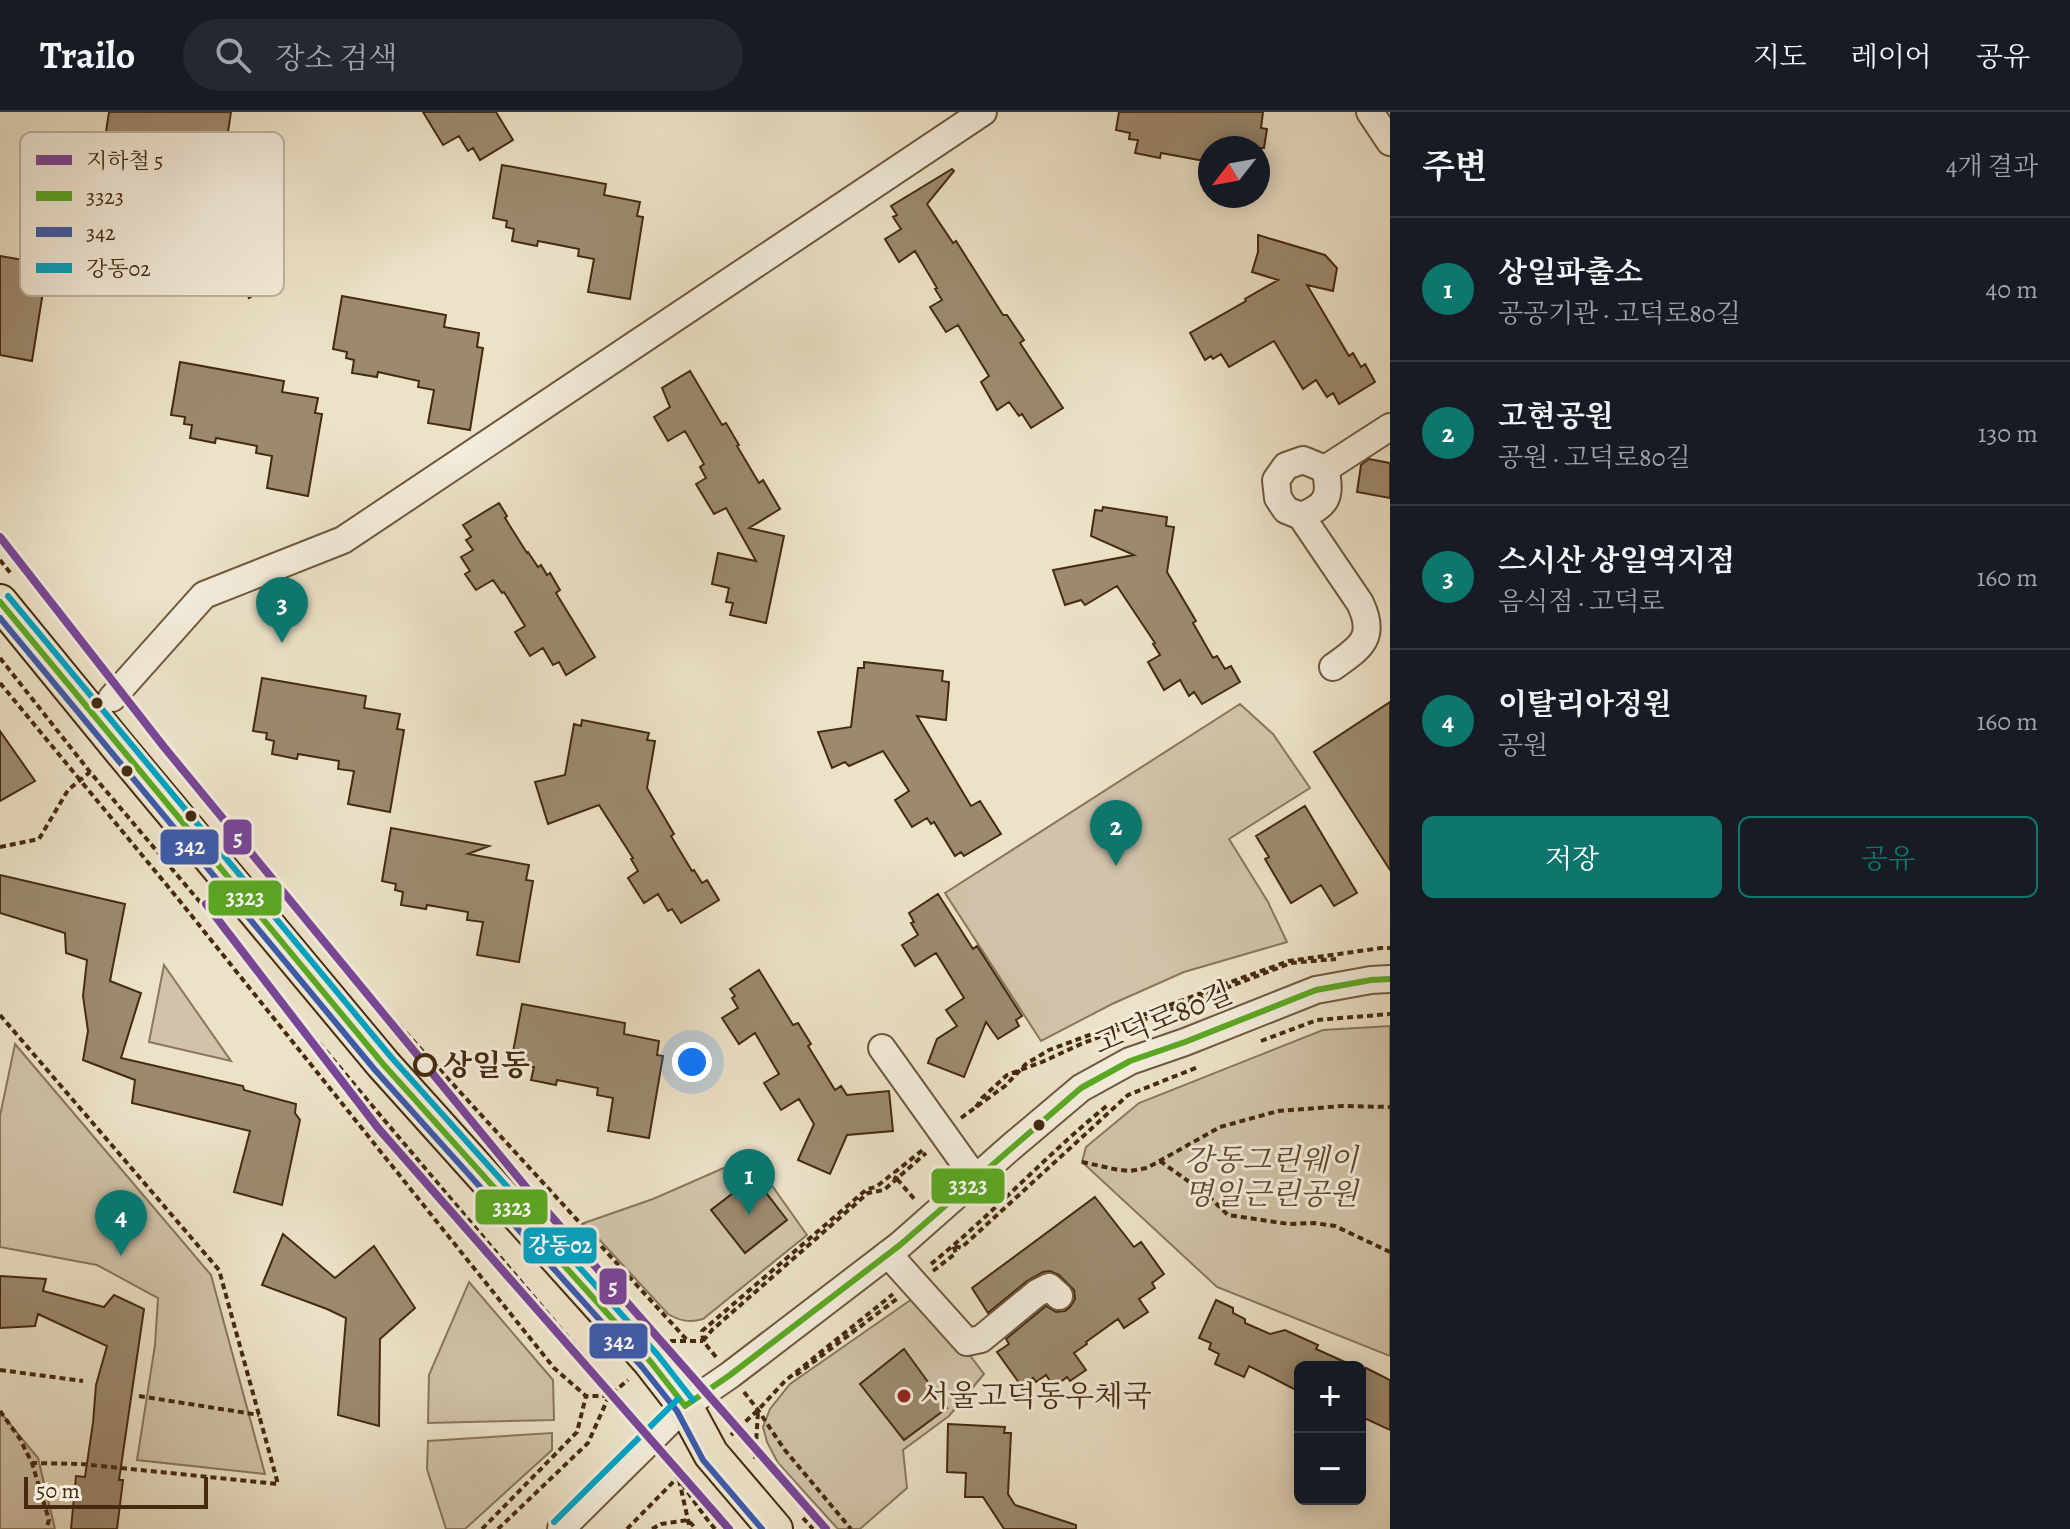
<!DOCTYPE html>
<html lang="ko">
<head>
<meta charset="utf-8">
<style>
	body { margin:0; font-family:Alegreya,"Noto Serif KR",serif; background:#242831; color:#f1f3f6 }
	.controls { position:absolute; right:24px; bottom:24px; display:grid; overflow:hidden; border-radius:12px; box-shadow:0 4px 20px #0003 }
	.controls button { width:72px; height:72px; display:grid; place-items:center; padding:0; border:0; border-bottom:2px solid #363941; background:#171b24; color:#f1f3f6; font:40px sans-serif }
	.compass { position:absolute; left:1198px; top:24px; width:72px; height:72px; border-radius:50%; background:#171b24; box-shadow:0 4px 20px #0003; rotate:239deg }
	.scale { position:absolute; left:24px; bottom:20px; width:184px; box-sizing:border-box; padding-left:8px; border:4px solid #452a0f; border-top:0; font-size:22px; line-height:28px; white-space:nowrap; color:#452a0f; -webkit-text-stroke:6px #f3ecdb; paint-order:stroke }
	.you { position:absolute; left:692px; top:950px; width:28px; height:28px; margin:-20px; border:6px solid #fff; border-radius:50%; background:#1a73e8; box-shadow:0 0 0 12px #1a73e833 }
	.badge { display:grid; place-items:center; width:52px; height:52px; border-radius:50%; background:#0f766e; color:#fff; font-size:26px; font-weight:700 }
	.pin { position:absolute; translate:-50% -66px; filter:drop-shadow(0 2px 4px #0008) }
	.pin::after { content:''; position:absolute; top:42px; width:28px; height:24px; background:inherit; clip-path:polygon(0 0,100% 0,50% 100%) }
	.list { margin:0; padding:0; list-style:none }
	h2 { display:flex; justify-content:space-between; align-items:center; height:104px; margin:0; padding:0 32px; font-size:34px }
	h2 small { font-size:26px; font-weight:400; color:#9ea1a6 }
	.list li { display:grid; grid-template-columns:52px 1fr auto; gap:24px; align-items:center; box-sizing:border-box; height:144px; padding:0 32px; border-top:2px solid #363941 }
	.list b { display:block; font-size:30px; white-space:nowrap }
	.list p { margin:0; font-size:26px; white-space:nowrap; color:#9ea1a6 }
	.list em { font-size:26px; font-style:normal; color:#9ea1a6 }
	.actions { display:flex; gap:16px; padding:24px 32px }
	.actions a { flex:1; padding:18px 0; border:2px solid #0f766e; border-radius:12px; text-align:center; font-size:28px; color:#0f766e }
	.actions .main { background:#0f766e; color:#fff }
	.icon { flex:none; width:44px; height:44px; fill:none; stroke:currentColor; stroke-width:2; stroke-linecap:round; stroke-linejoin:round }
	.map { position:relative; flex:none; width:1390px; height:1417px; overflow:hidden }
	header { display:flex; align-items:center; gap:48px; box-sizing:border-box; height:112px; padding:0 40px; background:#171b24; border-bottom:2px solid #363941 }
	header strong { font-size:38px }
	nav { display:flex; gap:44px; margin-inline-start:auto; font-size:28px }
	.search { width:560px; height:72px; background:#242831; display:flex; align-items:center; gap:20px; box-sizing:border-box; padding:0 28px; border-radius:44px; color:#9ea1a6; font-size:30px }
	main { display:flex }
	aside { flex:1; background:#171b24 }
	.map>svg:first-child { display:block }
	.green { fill:#d0c3a9; stroke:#8a765c; stroke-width:2 }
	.building { fill:#9c8a6f; stroke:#452a0f; stroke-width:2 }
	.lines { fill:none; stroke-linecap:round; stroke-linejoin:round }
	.minor-casing { stroke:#6f583d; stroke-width:30 }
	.major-casing { stroke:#452a0f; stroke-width:38 }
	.path { stroke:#452a0f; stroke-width:4; stroke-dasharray:6 4; stroke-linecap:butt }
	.minor { stroke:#f3ecdb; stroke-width:26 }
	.major { stroke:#ece2c8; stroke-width:34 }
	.bus-1-casing { stroke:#f3ecdb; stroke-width:12 }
	.bus-2-casing { stroke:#f3ecdb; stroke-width:12 }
	.bus-3-casing { stroke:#f3ecdb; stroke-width:12 }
	.bus-1 { stroke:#5aa924; stroke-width:6 }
	.bus-2 { stroke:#3d5bab; stroke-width:6 }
	.bus-3 { stroke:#03a3c4; stroke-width:6 }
	.metro-1-casing { stroke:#f3ecdb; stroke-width:14 }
	.metro-1 { stroke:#794698; stroke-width:8 }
	.bus-dot { fill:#452a0f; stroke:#f3ecdb; stroke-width:3 }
	.stop-dot { fill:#f3ecdb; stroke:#452a0f; stroke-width:4 }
	.poi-dot { fill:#8f2418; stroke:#f3ecdb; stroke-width:3 }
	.labels { text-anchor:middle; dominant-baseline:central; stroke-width:6; stroke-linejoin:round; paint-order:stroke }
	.street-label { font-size:30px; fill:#452a0f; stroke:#f3ecdb }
	.stop-label { font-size:30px; font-weight:bold; fill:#452a0f; stroke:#f3ecdb; text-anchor:start }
	.park-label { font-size:30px; font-style:italic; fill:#61492e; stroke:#f3ecdb }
	.poi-label { font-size:30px; fill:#452a0f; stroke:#f3ecdb; text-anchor:start }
	.key { fill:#f3ecdb; stroke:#bfb29e; stroke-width:2 }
	.key-label { font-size:22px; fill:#452a0f }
	.line-badge { stroke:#f3ecdb; stroke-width:3 }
	.badge-label { font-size:22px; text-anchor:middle; font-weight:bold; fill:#fff }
</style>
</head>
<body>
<header>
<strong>Trailo</strong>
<div class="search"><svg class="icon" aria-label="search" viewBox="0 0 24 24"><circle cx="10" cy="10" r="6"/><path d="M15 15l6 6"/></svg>장소 검색</div>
<nav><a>지도</a><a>레이어</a><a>공유</a></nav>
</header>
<main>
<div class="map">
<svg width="1390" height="1417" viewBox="0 0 1390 1417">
	<rect width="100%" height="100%" fill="#ece2c8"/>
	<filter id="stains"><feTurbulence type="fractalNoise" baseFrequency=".0025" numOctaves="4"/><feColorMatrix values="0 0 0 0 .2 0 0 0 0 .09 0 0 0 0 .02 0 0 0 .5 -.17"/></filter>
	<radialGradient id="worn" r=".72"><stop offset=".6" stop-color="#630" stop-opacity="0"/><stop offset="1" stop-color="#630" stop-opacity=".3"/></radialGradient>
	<path class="green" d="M1240,592L1273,622L1310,676L1229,727L1268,790L1287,830L1184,860L1112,892L1041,929L945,781Z
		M164,853L231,949L149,930Z
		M1390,914V1244L1217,1175L1082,1050L1086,1035L1139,991L1323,918Z
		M15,932L211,1163L265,1362L137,1348L155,1233L158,1186L97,1153L0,1135V1004Z
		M751,1044L807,1123L703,1207C690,1211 680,1209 668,1202L584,1111L653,1087Z
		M469,1170L553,1268L554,1308L428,1311L429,1263Z
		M922,1180L984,1262L949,1304L903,1338L907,1376L860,1417H838L778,1351L767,1330L763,1315L770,1297L790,1272Z
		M0,1300L38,1346L55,1417H0Z
		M552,1321V1338L465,1417H446L427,1357L428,1329Z"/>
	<path class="building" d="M109,0H231L216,100L236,103L278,168L249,186L245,179L241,182L231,167L212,179L194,152L213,140L208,132L210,129L194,100L174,96L180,62L164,59L166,44L104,33Z
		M423,0H496L513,28L480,48L473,36L468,39L459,24L443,33Z
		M1119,0H1263L1261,16L1267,17L1264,36H1210V50L1161,41L1160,46L1135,41L1138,28L1129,27L1130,21L1116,18Z
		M502,53L606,72L604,83L640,90L637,104L643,105L630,187L588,180L594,147L578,144L579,137L538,129L537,134L512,129L514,117L506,115L507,109L493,106Z
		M952,57L954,59L927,92L953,131L956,129L1003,203H1007L1024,228L1020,231L1063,296L1031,316L1022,302L1019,304L1009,290L997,298L981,270L989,264L958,213L946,220L930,195L942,188L935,177L937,176L915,139L899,150L885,127L901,117L893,105L897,103L891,94Z
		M1258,123L1325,143L1337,156L1333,179L1307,173L1349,244L1353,241L1361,255L1365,252L1375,270L1339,292L1333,281L1327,285L1316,268L1303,277L1274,229L1229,255L1221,242L1213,247L1211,244L1205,248L1190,221L1246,189L1245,187L1278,168L1252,160L1258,140Z
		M0,144L41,151L39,166L45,167L32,249L0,243Z
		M342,184L446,203L444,215L479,221L477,235L483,236L470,318L428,311L434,278L418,275L419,269L378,260L377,265L352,261L354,248L346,246L347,240L333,237Z
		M180,250L284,269L282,280L318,286L315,301L322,302L308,384L267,376L272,344L256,341L257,334L216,326L215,331L190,326L192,313L184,312L185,305L171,303Z
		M690,259L722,313L726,311L739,333L737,334L759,371L763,368L780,397L749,416L784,424L766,511L730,503L733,491L726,490L729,476L712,472L718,441L756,449L726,396L714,402L696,372L706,366L700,355L704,352L685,319L668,329L654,305L670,295L662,276Z
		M1369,347L1390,351V386L1357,380L1361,353Z
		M499,391L507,404L505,406L527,441L528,440L538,455L541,453L547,463L550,461L560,478L556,481L595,545L566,563L559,550L553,553L543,536L530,544L515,520L525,514L504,480L502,481L493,468L476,478L465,462L470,459L461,445L473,438L466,428L471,425L463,413Z
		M1103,395L1167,405L1166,414L1174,415L1167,460L1196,509L1193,511L1213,546L1217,544L1225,557L1231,554L1240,570L1202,592L1194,580L1189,584L1180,568L1164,578L1148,550L1160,543L1153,532L1155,531L1117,474L1085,493L1081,488L1065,493L1053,458L1134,443L1091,424L1095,398L1102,399Z
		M864,550L943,559L942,569L949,570L946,608L917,604L971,694L980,689L1001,722L964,744L961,740L955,744L934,710L931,712L927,706L912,715L895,688L909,679L883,639L849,654L845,650L832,656L818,620L851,615L858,556H864Z
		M262,566L366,584L364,596L400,602L397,617L404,618L390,700L348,692L354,659L338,657L339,649L298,642L297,647L272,642L274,629L266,627L267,621L253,619Z
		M1390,590V758L1314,640Z
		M582,608L649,621L647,628L655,629L647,676L674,722L671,724L692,759L694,758L702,771L707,768L719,788L681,811L672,797L668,799L658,782L644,791L628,766L638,759L631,747L633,746L599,693L548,712L535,670L565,663L574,612L581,614Z
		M0,619L35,669L0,689Z
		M1305,694L1357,781L1334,794L1321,773L1291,791L1265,747L1269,745L1256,724Z
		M391,716L489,734L468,742L529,753L526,768L533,769L519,850L477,843L483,810L467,808L468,800L427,793L426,797L401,793L403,780L395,778L396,772L382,769Z
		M0,763L125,792L110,869L141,881L121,946L243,974L244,978L296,992L295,1001L300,1008L282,1093L234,1080L250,1019L132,991L135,968L83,948L88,919L83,884L87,848L66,841L65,821L0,801Z
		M938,782L973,837L977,834L1022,904L1016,908L1019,914L998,927L986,910L964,965L928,951L937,927L957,914L946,898L964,886L936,841L915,854L902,833L918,823L911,811L914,810L909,801Z
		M759,858L793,913L798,911L811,932L808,934L835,978L841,974L847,983L889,979L893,1019L847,1023L830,1062L798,1048L814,1012L799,987L781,998L764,971L779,962L755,921L739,932L722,906L738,896L732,886L735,884L730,877Z
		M522,892L625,911L624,922L659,929L657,943L663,944L649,1026L608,1019L613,986L597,983L598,976L557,968L556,973L531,968L534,955L526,954L527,948L512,945Z
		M754,1065L787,1108L745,1141L711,1098Z
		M1095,1085L1134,1135L1141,1130L1164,1162L1152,1171L1155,1176L1139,1187L1148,1200L1124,1216L1118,1207L1086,1230L1087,1232L1074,1241L1086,1258L1070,1269L1067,1265L1054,1275L1046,1263L1036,1270L1033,1266L1022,1275L997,1240L1009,1232L1006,1227L1046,1194L1056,1200L1065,1199L1070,1195L1075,1187L1074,1178L1059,1163L1050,1159L1043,1160L1027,1169L988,1201L972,1176Z
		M283,1122L335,1166L374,1134L415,1196L380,1227L379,1314L338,1303L346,1206L327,1197L262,1173Z
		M0,1164L46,1167L43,1179L104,1195L114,1183L144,1197L119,1368H123L117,1417H71L76,1364L85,1365L93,1311L96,1273L107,1234L38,1202L35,1214L0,1216Z
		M1216,1188L1233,1196V1201L1245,1207V1211L1270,1222L1285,1218L1318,1233L1316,1237L1356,1255H1300V1280L1249,1254L1244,1265L1215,1252L1219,1242L1209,1237L1211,1231L1199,1226Z
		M904,1237L947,1296L904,1328L860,1272Z
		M1366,1256L1390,1268V1318L1360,1304V1257L1365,1259Z
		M948,1312L1005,1315L1004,1321H1011L1008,1382L1015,1393L1076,1413V1417H1004L983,1385H965L966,1361L947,1360Z"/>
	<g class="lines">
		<defs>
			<path id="minor" d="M1370,0L1390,30
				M1303,348L1325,357C1332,384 1327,394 1301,404L1286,398L1278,386L1276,368L1286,354Z
				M1325,357L1390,315
				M1301,404L1360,491C1377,526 1360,536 1333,555
				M112,586L204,483L343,428L983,0
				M882,936L975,1066
				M888,1142L967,1230L981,1227L1037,1181L1049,1175L1059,1184
				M561,1417L685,1294L730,1263L900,1133L1011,1035L1081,976L1130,949L1185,930L1316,878L1371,868L1390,867"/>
			<path id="major" d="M0,490L121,638L383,952L650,1249L685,1294L711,1342L775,1417"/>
		</defs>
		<use href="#minor" class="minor-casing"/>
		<use href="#major" class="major-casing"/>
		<path class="path" d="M0,448L12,463
			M0,546L90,660L610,1275L609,1284L633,1311
			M0,571L179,788L554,1256L586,1284H609
			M0,735L39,727L68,678L90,660
			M311,817L687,1228
			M0,903L219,1158L278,1372L81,1352L32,1351
			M1261,929L1317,908L1390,902
			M976,995L982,986L1007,963L1042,950L1081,932L1291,851L1336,847
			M961,1006L1005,974L1026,952L1049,938L1218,875L1221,877L1222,873L1289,849L1381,836H1390
			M1160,1049L1206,1082L1228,1103L1289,1112L1314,1111L1335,1114L1390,1140
			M1082,1050L1114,1057L1129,1059L1147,1056L1220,1015L1278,999L1342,994L1390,995
			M897,1067L916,1089
			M931,1152C993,1102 1047,1042 1109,992
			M933,1159L956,1141L953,1133L961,1136L1128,983L1198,955
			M670,1229H703
			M703,1229L712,1218L868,1081L884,1078L926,1041
			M716,1245L703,1229L702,1219L867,1077L876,1075L891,1063L897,1067L895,1060L924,1037
			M0,1258L83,1269
			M796,1263L898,1186
			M744,1280L758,1298L784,1337L851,1417
			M139,1284L259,1303
			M0,1299L20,1327L32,1351L49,1408L46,1417
			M731,1323L758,1298L785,1269L893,1182
			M755,1347L758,1300
			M664,1348C683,1370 696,1395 715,1417
			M679,1368L690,1417
			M803,1406L813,1417
			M482,1417L577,1320L586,1284
			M498,1417L588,1331L609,1284L628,1268
			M627,1417L679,1364L687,1359
			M652,1417L661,1412L688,1408L696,1417"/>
		<use href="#minor" class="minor"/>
		<use href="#major" class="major"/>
		<defs>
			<path id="bus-1" d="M0,490L383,952L650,1249L685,1294
				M685,1294L730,1263L900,1133L1081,976L1130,949L1185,930L1316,878L1371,868L1390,867"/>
			<path id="bus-2" d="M0,506L375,958L642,1255L677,1299L703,1348L762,1417"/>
			<path id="bus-3" d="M8,484L391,945L657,1242L693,1288
				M554,1410L678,1287"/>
		</defs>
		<use href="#bus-1" class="bus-1-casing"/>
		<use href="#bus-2" class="bus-2-casing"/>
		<use href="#bus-3" class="bus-3-casing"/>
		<use href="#bus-1" class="bus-1"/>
		<use href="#bus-2" class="bus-2"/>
		<use href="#bus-3" class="bus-3"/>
		<defs>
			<path id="metro-1" d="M0,425L164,635L530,1080L826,1417
				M206,792L378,1016L729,1417"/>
		</defs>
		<use href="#metro-1" class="metro-1-casing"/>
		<use href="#metro-1" class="metro-1"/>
	</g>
	<g class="bus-dot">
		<circle cx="97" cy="591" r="7"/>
		<circle cx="127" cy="659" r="7"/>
		<circle cx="191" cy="704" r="7"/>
		<circle cx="1039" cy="1013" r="7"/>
	</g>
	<circle class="stop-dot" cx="425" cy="953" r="10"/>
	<circle class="poi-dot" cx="904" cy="1284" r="8"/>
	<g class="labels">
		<g class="street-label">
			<text transform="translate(1163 906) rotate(-22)">고덕로80길</text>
		</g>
		<g class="stop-label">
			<text x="443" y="953">상일동</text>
		</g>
		<g class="park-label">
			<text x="1271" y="1048">강동그린웨이<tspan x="1271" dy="34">명일근린공원</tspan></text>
		</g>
		<g class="poi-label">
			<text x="920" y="1284">서울고덕동우체국</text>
		</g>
	</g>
	<rect x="20" y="20" width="264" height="164" rx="12" class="key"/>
	<rect x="36" y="43" width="36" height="10" fill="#794698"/>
	<rect x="36" y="79" width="36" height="10" fill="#5aa924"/>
	<rect x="36" y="115" width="36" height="10" fill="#3d5bab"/>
	<rect x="36" y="151" width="36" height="10" fill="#03a3c4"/>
	<g class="key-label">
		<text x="86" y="56">지하철 5</text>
		<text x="86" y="92">3323</text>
		<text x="86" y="128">342</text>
		<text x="86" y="164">강동02</text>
	</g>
	<g class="line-badge">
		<rect x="222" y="706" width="31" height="38" rx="8" fill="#794698"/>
		<rect x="159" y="716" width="61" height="38" rx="8" fill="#3d5bab"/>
		<rect x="207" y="767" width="76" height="38" rx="8" fill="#5aa924"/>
		<rect x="930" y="1055" width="76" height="38" rx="8" fill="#5aa924"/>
		<rect x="474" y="1076" width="75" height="38" rx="8" fill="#5aa924"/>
		<rect x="522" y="1114" width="76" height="39" rx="8" fill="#03a3c4"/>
		<rect x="598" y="1155" width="30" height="39" rx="8" fill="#794698"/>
		<rect x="588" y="1210" width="61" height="38" rx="8" fill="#3d5bab"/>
	</g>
	<g class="badge-label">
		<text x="238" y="733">5</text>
		<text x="190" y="742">342</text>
		<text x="245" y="793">3323</text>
		<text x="968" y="1081">3323</text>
		<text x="512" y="1103">3323</text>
		<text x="560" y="1141">강동02</text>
		<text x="613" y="1182">5</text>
		<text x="619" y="1237">342</text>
	</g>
	<rect width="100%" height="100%" filter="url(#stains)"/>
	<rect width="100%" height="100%" fill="url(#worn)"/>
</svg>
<div class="controls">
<button>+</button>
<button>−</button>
</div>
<svg class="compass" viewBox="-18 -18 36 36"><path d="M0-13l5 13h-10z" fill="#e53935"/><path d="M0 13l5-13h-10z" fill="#9ea1a6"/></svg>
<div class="scale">50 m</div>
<div class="you"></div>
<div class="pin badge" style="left:749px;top:1103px">1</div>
<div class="pin badge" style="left:1116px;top:754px">2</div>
<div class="pin badge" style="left:282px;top:531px">3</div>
<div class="pin badge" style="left:121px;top:1144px">4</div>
</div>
<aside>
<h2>주변<small>4개 결과</small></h2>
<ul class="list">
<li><span class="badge">1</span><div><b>상일파출소</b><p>공공기관 · 고덕로80길</p></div><em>40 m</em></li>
<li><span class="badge">2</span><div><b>고현공원</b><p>공원 · 고덕로80길</p></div><em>130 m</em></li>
<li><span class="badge">3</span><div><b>스시산 상일역지점</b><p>음식점 · 고덕로</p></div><em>160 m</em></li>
<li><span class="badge">4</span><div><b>이탈리아정원</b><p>공원</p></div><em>160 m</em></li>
</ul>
<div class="actions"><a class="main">저장</a><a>공유</a></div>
</aside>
</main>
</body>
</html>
